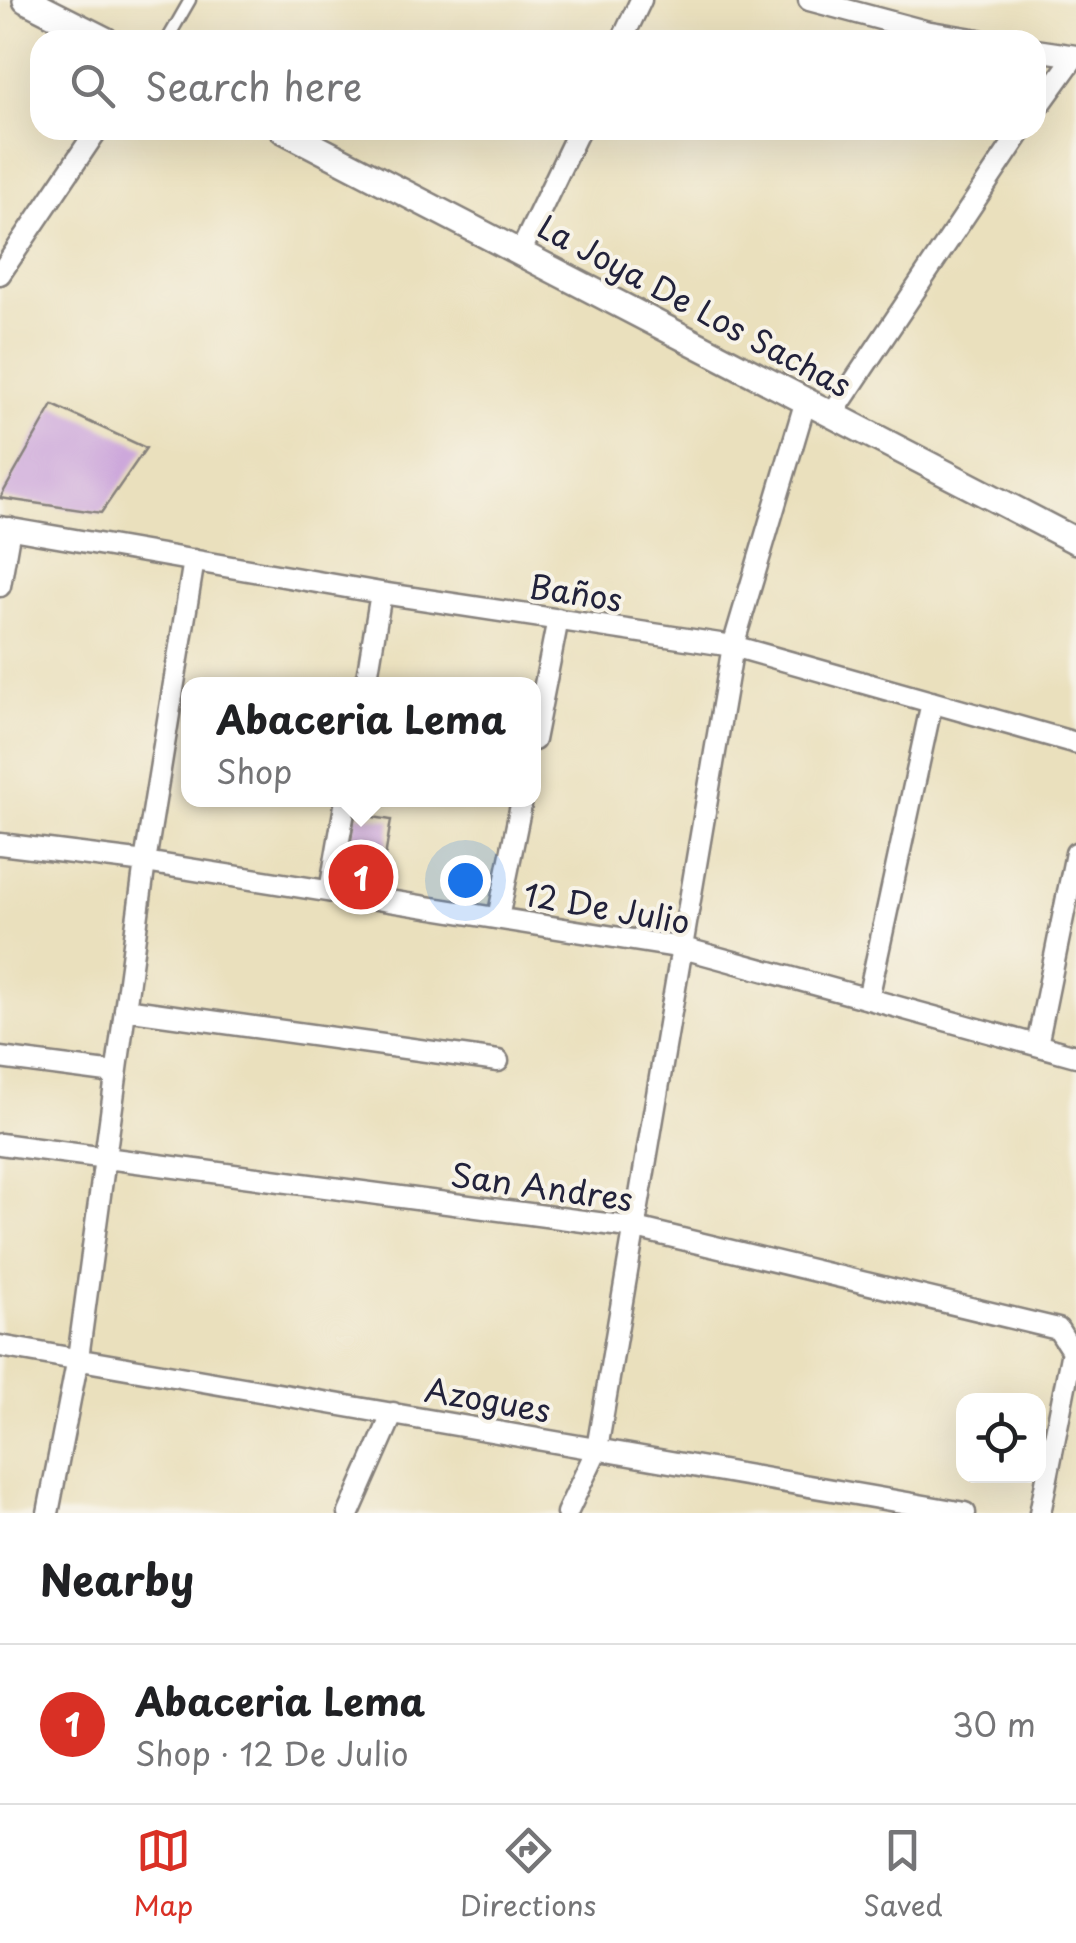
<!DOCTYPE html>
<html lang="en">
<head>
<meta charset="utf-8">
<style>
	body { margin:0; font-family:"Playpen Sans",sans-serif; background:#f6f6f6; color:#202124 }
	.controls { position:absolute; right:30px; bottom:30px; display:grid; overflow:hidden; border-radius:20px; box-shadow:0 10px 40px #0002 }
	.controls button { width:90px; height:90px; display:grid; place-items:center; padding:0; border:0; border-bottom:2px solid #e0e0e0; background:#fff; color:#202124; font:50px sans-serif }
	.you { position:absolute; left:465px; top:880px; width:35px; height:35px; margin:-25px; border:8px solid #fff; border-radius:50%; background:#1a73e8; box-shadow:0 0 0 15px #1a73e833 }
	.badge { display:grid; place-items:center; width:65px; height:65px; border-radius:50%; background:#d93025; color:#fff; font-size:32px; font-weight:700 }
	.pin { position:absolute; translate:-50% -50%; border:5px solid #fff; box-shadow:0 2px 10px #0006 }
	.popup { position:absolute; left:181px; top:677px; width:360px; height:130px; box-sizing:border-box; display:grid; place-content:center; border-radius:20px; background:#fff; filter:drop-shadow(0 2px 8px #0005); font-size:32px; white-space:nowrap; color:#757577 }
	.popup b { font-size:38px; color:#202124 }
	.popup::after { content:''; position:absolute; left:50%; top:100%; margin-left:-20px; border:20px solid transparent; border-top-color:#fff }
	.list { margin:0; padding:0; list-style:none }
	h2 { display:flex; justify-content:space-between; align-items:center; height:130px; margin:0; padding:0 40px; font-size:42px }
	h2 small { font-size:32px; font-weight:400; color:#757577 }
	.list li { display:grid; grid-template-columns:65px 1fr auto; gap:30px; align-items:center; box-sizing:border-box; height:160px; padding:0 40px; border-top:2px solid #e0e0e0 }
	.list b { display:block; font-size:38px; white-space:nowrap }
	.list p { margin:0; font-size:32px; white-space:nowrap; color:#757577 }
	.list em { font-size:32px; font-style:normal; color:#757577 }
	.icon { flex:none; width:55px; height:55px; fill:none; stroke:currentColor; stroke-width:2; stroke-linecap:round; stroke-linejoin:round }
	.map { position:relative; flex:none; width:1076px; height:1513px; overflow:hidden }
	.search { position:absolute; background:#fff; box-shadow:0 10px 40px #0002; left:30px; right:30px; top:30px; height:110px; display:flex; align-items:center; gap:25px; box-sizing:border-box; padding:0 35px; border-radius:30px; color:#757577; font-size:38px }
	.sheet { height:290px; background:#fff }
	nav { display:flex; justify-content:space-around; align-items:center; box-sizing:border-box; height:140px; border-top:2px solid #e0e0e0; background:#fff; font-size:28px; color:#757577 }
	nav a { display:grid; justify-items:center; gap:5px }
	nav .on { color:#d93025 }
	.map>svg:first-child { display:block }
	.building { fill:#cda8db }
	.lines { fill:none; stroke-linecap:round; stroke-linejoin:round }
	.service-casing { stroke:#86817c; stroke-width:15 }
	.minor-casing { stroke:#86817c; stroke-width:25 }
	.tertiary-casing { stroke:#86817c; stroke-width:30 }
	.service { stroke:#fff; stroke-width:10 }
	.minor { stroke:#fff; stroke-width:20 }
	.tertiary { stroke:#fff; stroke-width:25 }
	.labels { text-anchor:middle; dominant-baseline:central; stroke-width:8; stroke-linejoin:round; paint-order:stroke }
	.street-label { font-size:32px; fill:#22223b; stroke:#f7f3e8 }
</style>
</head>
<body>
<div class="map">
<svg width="1076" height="1513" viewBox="0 0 1076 1513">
	<rect width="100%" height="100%" fill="#f7f3e8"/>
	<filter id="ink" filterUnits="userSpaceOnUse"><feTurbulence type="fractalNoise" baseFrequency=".01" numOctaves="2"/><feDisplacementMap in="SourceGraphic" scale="20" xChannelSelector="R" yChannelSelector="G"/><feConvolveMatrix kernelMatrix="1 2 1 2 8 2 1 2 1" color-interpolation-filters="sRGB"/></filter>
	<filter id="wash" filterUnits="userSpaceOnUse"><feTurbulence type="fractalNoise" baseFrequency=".0048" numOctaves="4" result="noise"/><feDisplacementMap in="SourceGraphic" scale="40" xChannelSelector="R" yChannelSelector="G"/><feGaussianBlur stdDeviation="2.25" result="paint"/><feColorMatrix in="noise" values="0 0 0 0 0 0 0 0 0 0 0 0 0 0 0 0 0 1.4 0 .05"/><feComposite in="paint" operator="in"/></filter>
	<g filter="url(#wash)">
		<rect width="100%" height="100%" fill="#eae0bd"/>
		<g id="blocks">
			<path class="building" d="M53,405L146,448L101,513L0,498Z
				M355,814L391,820L380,889L344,883Z"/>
		</g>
	</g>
	<g filter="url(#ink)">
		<use href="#blocks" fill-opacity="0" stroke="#86817c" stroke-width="2.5"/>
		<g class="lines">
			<defs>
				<path id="service" d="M167,40L190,0"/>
				<path id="minor" d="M809,0L925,31L979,40
					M622,40L641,0
					M1036,50L1076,56
					M1036,110L1075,56
					M521,251L579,130
					M0,274L97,130
					M833,413L1022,130
					M0,527L381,593L733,646L1076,743
					M0,586L10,528
					M366,684L381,593
					M534,740L558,619
					M0,844L145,862L683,948L1076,1056
					M330,891L346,800
					M498,918L522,800
					M868,999L932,702
					M125,1009L498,1061
					M1037,1045L1076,853
					M0,1058L115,1073
					M0,1144L636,1228L1058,1329L1072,1351L1040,1513
					M0,1346L965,1513
					M48,1513L78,1358L145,862L194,560
					M349,1513L393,1413
					M567,1513L597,1449L733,646L806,400"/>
				<path id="tertiary" d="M26,0L105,40
					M283,130L1076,541"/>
			</defs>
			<use href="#service" class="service-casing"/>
			<use href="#minor" class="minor-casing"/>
			<use href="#tertiary" class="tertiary-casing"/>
			<use href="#service" class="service"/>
			<use href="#minor" class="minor"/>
			<use href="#tertiary" class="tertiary"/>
		</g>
	</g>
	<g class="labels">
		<g class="street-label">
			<text transform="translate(695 305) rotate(28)">La Joya De Los Sachas</text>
			<text transform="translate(576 592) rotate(9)">Baños</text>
			<text transform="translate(607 907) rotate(10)">12 De Julio</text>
			<text transform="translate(542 1186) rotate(8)">San Andres</text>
			<text transform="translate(488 1399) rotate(10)">Azogues</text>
		</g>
	</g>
</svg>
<div class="controls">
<button><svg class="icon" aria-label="locate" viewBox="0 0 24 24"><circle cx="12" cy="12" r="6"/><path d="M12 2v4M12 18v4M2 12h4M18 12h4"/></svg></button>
</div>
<div class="you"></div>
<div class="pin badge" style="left:361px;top:877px">1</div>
<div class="popup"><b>Abaceria Lema</b>Shop</div>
<div class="search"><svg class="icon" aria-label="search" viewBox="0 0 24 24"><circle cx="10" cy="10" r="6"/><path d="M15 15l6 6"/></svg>Search here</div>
</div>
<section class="sheet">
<h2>Nearby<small></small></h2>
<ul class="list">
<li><span class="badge">1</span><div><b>Abaceria Lema</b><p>Shop · 12 De Julio</p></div><em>30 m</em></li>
</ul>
</section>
<nav>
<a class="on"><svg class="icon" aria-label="map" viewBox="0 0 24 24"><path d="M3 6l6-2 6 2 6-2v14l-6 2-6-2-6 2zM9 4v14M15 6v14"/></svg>Map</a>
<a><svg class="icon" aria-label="directions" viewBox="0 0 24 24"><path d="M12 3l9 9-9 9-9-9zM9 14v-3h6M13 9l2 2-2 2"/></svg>Directions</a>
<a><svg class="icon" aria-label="saved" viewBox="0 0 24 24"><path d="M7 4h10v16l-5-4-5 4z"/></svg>Saved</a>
</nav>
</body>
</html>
